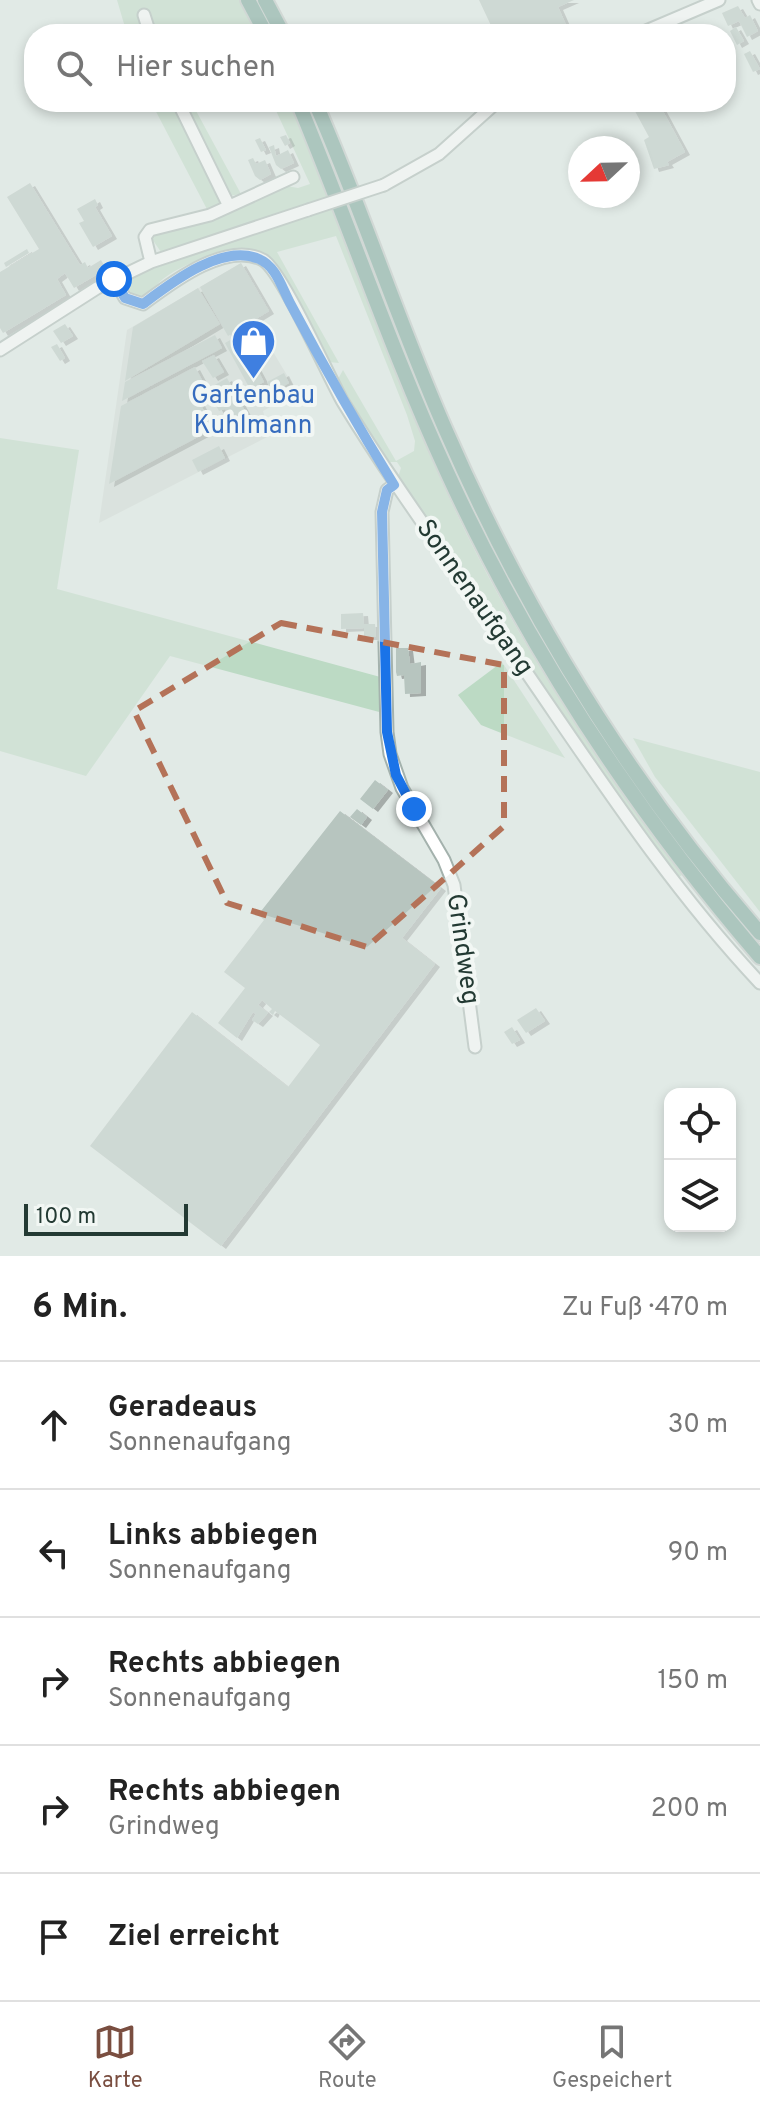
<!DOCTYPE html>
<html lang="de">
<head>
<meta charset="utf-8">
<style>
	body { margin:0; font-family:Overpass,sans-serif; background:#f2f2f2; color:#222 }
	.controls { position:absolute; right:24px; bottom:24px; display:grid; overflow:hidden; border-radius:16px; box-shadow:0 4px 12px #0003 }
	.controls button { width:72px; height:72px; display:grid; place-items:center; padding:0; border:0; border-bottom:2px solid #e0e0e0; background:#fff; color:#222; font:40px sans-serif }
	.compass { position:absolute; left:568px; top:136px; width:72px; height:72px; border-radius:50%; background:#fff; box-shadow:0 4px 12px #0003; rotate:248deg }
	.scale { position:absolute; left:24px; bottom:20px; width:164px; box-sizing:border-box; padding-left:8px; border:4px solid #233a33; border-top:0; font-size:22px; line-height:28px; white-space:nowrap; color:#233a33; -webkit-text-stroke:6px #f2f7f4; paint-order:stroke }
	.stop { position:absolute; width:24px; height:24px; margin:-18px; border:6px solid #1a73e8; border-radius:50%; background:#fff }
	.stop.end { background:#1a73e8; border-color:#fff; box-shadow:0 2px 8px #0008 }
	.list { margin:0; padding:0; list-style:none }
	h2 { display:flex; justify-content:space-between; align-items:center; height:104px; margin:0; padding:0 32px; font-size:34px }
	h2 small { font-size:26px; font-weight:400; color:#767676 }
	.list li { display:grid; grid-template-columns:52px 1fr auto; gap:24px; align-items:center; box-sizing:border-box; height:128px; padding:0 32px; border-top:2px solid #e0e0e0 }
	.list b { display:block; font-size:30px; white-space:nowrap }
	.list p { margin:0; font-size:26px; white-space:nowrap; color:#767676 }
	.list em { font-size:26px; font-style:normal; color:#767676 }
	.icon { flex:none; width:44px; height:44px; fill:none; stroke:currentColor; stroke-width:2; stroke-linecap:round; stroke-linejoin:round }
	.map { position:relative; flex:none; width:760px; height:1256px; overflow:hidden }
	.search { position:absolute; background:#fff; box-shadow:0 4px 12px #0003; left:24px; right:24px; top:24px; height:88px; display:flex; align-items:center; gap:20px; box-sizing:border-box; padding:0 28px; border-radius:32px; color:#767676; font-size:30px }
	.sheet { height:744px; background:#fff }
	nav { display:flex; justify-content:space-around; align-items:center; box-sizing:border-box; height:112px; border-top:2px solid #e0e0e0; background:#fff; font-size:22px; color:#767676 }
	nav a { display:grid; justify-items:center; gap:4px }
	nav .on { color:#7a4e40 }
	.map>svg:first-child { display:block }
	.built { fill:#d0dad5 }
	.green { fill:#bcdac4 }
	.building { fill:#b7c5bf; filter:url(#shadow) }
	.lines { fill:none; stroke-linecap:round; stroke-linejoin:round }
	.minor-casing { stroke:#a4b2ad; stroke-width:15 }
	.major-casing { stroke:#bdc4c2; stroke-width:18 }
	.minor { stroke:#fff; stroke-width:11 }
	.major { stroke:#6a9c8f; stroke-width:14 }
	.minor-bridge-casing { stroke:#a4b2ad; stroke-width:15; stroke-linecap:butt }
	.minor-bridge { stroke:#fff; stroke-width:11 }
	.route { stroke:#1a73e8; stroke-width:10 }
	.marked { fill:none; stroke:#b47258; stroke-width:6; stroke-dasharray:16 10; stroke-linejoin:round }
	.labels { text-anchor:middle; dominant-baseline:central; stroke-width:8; stroke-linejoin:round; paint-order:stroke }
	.shop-label { font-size:26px; fill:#366cbe; stroke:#f2f7f4 }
	.street-label { font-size:26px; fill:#233a33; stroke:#f2f7f4 }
</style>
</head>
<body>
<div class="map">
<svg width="760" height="1256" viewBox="0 0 760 1256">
	<defs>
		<filter id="shadow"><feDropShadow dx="5" dy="3" stdDeviation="0" flood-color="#0004"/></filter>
	</defs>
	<rect width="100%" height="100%" fill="#e1eae6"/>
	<path class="built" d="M241,263L269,311L254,320L297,392L263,411L266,422L263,424L269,436L99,523L127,330Z"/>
	<path class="green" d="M117,0H240L258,34H127Z
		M151,102H174L225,206L210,215Z
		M181,102H203L194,107L241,194L229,196Z
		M272,102H290L330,197L161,252L152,239L154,234L281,185L298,188L310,184Z
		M334,208C376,318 415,430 467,535C527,656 601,768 682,875L677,878L613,792L398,477L401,468L397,462H387L338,379L343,370L396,461L414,451L415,441L407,415L336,236L277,252L339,363L329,362L276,264C250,237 189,259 163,279C153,287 150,296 138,299L127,291L129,276L150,267Z
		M0,438L79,450L57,589L384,678L383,713L170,656L86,776L0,751Z
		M502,662L565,758L481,725L458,695Z
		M633,738L760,772V912L655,777Z"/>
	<path class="building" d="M479,0H574L558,7L570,34H495Z
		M738,6L745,18L750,15L758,31L747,37L739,21L728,26L722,13Z
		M736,27L744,41L737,45L730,31Z
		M750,51L760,69L753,72L744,54Z
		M630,102H658L685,152L667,162L669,165L654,169L644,140L649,137Z
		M286,135L290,143L285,146L280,137Z
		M260,138L266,150L261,152L255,140Z
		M274,145L276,156L288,150L294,163L281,169L276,165L269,147Z
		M253,158L256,164L265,160L271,174L260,180L255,176L248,160Z
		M30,183L80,265L85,262L88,268L101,260L106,269L74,288L65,273L57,279L66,295L3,333L0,328V272L39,249L7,197Z
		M95,199L98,205L95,207L112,236L93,247L79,223L84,221L77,209Z
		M27,249L29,253L6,267L4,263Z
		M241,263L269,311L228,336L200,287Z
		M198,288L220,324L125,381L133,327Z
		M65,324L73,336L61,343L53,331Z
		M215,335L222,348L122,401L125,382Z
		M239,335L264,382L250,389L225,343Z
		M57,344L65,358L60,361L51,347Z
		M214,355L224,372L213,378L202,361Z
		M195,367L210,395L216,392L213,386L227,378L251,422L236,429L225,409L219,411L210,395L199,401L213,429L109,484L121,406Z
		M284,373L289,383L273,392L267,382Z
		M219,446L225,458L198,472L192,460Z
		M363,613L364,624H375L376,637H364V628L341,629V614Z
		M396,648H408L410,664L421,662V693L405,694L404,675L397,676L396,672Z
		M375,780L388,790L373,809L360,799Z
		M357,809L367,817L361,825L350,817Z
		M340,811L441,888L402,938L435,964L221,1246L90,1146L192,1012L288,1087L320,1045L275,1011L273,1015L269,1012L272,1009L262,1000L258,1005L268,1013L258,1024L252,1020L256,1014L253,1012L237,1038L218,1023L245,988L224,972L264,920L258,915Z
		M536,1008L545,1021L526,1033L517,1020Z
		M512,1027L520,1040L512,1044L504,1032Z"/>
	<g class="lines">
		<defs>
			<path id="minor" d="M758,0L760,4
				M144,15L150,34
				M639,34L719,0
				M178,102L228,204
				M384,185L439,154L497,102
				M151,262L308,210
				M114,279L125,298L143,304C170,284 226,240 263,260C282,271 328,376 343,402C398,492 461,576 520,663C596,773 668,885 760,983
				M0,350L97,288L151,262L145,237L150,230L210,215L293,177
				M394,485L387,490L382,512L387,732L390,754L402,788L444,860L454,885L475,1047"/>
			<path id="major" d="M248,0L266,34
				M265,0L283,34
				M298,102C349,224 391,351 447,472C528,649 633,809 760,957
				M315,102C363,211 399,325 447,433C526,614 630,784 760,933"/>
		</defs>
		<use href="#minor" class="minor-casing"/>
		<use href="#major" class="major-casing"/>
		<use href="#minor" class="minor"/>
		<use href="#major" class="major"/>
		<defs>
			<path id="minor-bridge" d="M308,210L384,185"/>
		</defs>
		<use href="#minor-bridge" class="minor-bridge-casing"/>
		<use href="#minor-bridge" class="minor-bridge"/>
	</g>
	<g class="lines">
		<path class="route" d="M114,279L125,298L143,304C171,283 222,243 259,259C276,266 282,288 290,303C323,365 357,425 394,485L387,490L382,512L387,732L396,775L414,809"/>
	</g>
	<path d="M0 0H760V1256H0ZM281,623L504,665V826L367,947L227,903L134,711Z" fill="#e1eae6" fill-opacity=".55" fill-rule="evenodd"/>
	<path class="marked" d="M281,623L504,665V826L367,947L227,903L134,711Z"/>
	<defs>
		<symbol id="shop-pin" viewBox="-11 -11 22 30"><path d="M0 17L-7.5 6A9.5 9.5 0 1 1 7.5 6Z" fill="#3f7fe0" stroke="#f2f7f4"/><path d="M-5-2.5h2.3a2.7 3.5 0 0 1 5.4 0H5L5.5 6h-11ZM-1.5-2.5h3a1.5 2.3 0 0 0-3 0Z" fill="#fff"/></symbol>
	</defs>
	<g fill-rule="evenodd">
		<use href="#shop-pin" x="228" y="316" width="51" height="69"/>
	</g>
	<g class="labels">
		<g class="shop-label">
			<text x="253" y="396">Gartenbau<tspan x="253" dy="30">Kuhlmann</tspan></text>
		</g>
		<g class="street-label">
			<text transform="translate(474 598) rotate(55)">Sonnenaufgang</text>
			<text transform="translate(462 949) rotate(82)">Grindweg</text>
		</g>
	</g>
</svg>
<div class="controls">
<button><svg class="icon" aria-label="locate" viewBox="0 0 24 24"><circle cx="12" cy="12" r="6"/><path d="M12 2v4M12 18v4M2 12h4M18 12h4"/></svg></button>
<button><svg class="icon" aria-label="layers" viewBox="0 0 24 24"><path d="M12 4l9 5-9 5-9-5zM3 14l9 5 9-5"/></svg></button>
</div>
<svg class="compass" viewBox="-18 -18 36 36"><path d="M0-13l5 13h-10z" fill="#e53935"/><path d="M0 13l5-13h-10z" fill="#767676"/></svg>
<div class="scale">100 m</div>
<div class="stop" style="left:114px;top:279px"></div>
<div class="stop end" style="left:414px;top:809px"></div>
<div class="search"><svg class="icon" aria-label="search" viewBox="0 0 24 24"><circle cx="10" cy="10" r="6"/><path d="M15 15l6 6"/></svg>Hier suchen</div>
</div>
<section class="sheet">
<h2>6 Min.<small>Zu Fuß · 470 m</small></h2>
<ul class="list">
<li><svg class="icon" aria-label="ahead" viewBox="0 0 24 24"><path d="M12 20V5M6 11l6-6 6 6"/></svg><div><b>Geradeaus</b><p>Sonnenaufgang</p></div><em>30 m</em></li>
<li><svg class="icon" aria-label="left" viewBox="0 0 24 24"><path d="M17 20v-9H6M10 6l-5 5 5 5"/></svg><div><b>Links abbiegen</b><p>Sonnenaufgang</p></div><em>90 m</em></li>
<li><svg class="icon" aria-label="right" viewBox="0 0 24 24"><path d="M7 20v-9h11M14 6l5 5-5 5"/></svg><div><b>Rechts abbiegen</b><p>Sonnenaufgang</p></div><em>150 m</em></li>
<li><svg class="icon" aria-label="right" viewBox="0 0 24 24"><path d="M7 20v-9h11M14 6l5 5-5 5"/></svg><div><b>Rechts abbiegen</b><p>Grindweg</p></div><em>200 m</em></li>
<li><svg class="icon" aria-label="arrive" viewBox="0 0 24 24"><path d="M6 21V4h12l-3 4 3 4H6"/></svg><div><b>Ziel erreicht</b></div></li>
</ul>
</section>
<nav>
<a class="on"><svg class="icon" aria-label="map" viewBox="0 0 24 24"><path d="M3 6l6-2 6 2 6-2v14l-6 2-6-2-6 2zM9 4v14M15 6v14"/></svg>Karte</a>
<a><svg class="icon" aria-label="directions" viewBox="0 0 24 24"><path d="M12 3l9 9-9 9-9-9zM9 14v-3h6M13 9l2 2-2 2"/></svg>Route</a>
<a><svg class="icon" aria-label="saved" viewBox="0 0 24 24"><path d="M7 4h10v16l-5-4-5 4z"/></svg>Gespeichert</a>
</nav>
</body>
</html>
